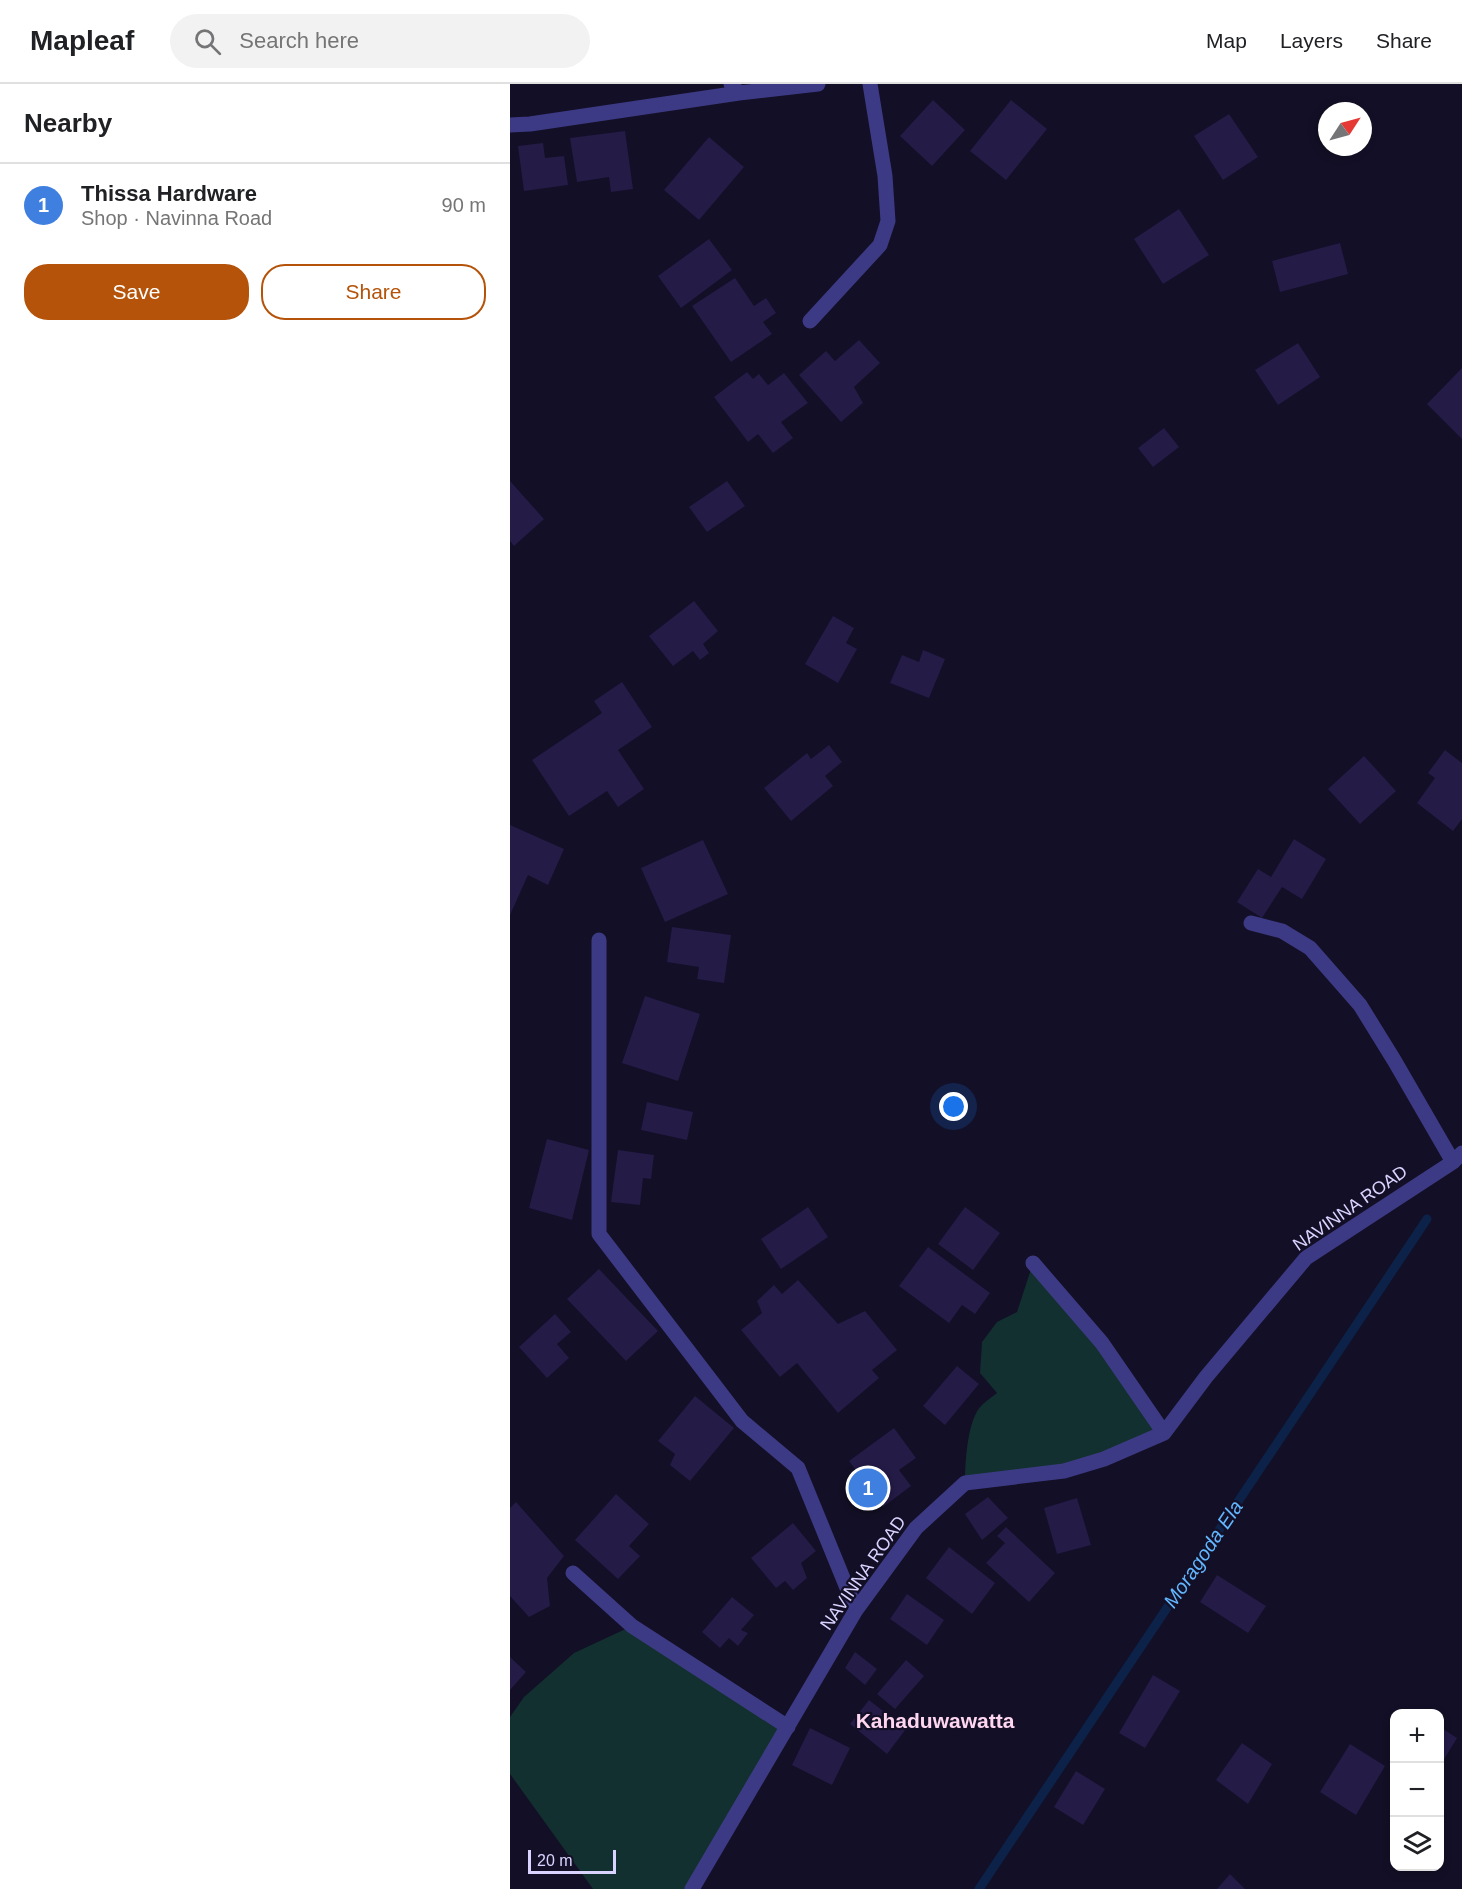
<!DOCTYPE html>
<html lang="en">
<head>
<meta charset="utf-8">
<style>
	body { margin:0; font-family:Helvetica,sans-serif; background:#f2f2f2; color:#202124 }
	.controls { position:absolute; right:18px; bottom:18px; display:grid; overflow:hidden; border-radius:12px; box-shadow:0 3px 9px #0003 }
	.controls button { width:54px; height:54px; display:grid; place-items:center; padding:0; border:0; border-bottom:2px solid #e0e0e0; background:#fff; color:#202124; font:30px sans-serif }
	.compass { position:absolute; left:808px; top:18px; width:54px; height:54px; border-radius:50%; background:#fff; box-shadow:0 3px 9px #0003; rotate:54deg }
	.scale { position:absolute; left:18px; bottom:15px; width:88px; box-sizing:border-box; padding-left:6px; border:3px solid #d9d4ff; border-top:0; font-size:16px; line-height:21px; white-space:nowrap; color:#d9d4ff; -webkit-text-stroke:4px #130f26; paint-order:stroke }
	.you { position:absolute; left:444px; top:1023px; width:21px; height:21px; margin:-15px; border:4px solid #fff; border-radius:50%; background:#1a73e8; box-shadow:0 0 0 9px #1a73e833 }
	.badge { display:grid; place-items:center; width:39px; height:39px; border-radius:50%; background:#b45309; color:#fff; font-size:20px; font-weight:700 }
	.pin { position:absolute; translate:-50% -50%; border:3px solid #fff; box-shadow:0 2px 6px #0006 }
	.list { margin:0; padding:0; list-style:none }
	h2 { display:flex; justify-content:space-between; align-items:center; height:78px; margin:0; padding:0 24px; font-size:26px }
	h2 small { font-size:20px; font-weight:400; color:#757577 }
	.list li { display:grid; grid-template-columns:39px 1fr auto; gap:18px; align-items:center; box-sizing:border-box; height:84px; padding:0 24px; border-top:2px solid #e0e0e0 }
	.list b { display:block; font-size:22px; white-space:nowrap }
	.list p { margin:0; font-size:20px; white-space:nowrap; color:#757577 }
	.list em { font-size:20px; font-style:normal; color:#757577 }
	.actions { display:flex; gap:12px; padding:18px 24px }
	.actions a { flex:1; padding:14px 0; border:2px solid #b45309; border-radius:24px; text-align:center; font-size:21px; color:#b45309 }
	.actions .main { background:#b45309; color:#fff }
	.icon { flex:none; width:33px; height:33px; fill:none; stroke:currentColor; stroke-width:2; stroke-linecap:round; stroke-linejoin:round }
	.map { position:relative; flex:none; width:952px; height:1805px; overflow:hidden }
	header { display:flex; align-items:center; gap:36px; box-sizing:border-box; height:84px; padding:0 30px; background:#fff; border-bottom:2px solid #e0e0e0 }
	header strong { font-size:28px }
	nav { display:flex; gap:33px; margin-inline-start:auto; font-size:21px }
	.search { width:420px; height:54px; background:#f2f2f2; display:flex; align-items:center; gap:15px; box-sizing:border-box; padding:0 21px; border-radius:33px; color:#757577; font-size:22px }
	main { display:flex }
	aside { flex:1; background:#fff }
	.map>svg:first-child { display:block }
	.green { fill:#12302f }
	.lines { fill:none; stroke-linecap:round; stroke-linejoin:round }
	.stream { stroke:#0c2248; stroke-width:9 }
	.building { fill:#241b47 }
	.minor { stroke:#3d3a85; stroke-width:15 }
	.labels { text-anchor:middle; dominant-baseline:central; stroke-width:4.5; stroke-linejoin:round; paint-order:stroke }
	.street-label { font-size:18px; fill:#d9d4ff; stroke:#130f26 }
	.water-label { font-size:20px; font-style:italic; fill:#62b6ff; stroke:#130f26 }
	.quarter-label { font-size:21px; font-weight:bold; fill:#ffd6f0; stroke:#130f26 }
</style>
</head>
<body>
<header>
<strong>Mapleaf</strong>
<div class="search"><svg class="icon" aria-label="search" viewBox="0 0 24 24"><circle cx="10" cy="10" r="6"/><path d="M15 15l6 6"/></svg>Search here</div>
<nav><a>Map</a><a>Layers</a><a>Share</a></nav>
</header>
<main>
<aside>
<h2>Nearby<small></small></h2>
<ul class="list">
<li><span class="badge" style="background:#3f7fe0">1</span><div><b>Thissa Hardware</b><p>Shop · Navinna Road</p></div><em>90 m</em></li>
</ul>
<div class="actions"><a class="main">Save</a><a>Share</a></div>
</aside>
<div class="map">
<svg width="952" height="1805" viewBox="0 0 952 1805">
	<rect width="100%" height="100%" fill="#130f26"/>
	<path class="green" d="M523,1179L654,1349L594,1375L455,1399C455,1380 457,1335 472,1321C476,1317 482,1313 487,1309L470,1289L472,1258L487,1238L507,1228Z
		M122,1542L277,1642L182,1805H83L0,1690V1633L14,1613L64,1569Z"/>
	<g class="lines">
		<path class="stream" d="M469,1805L917,1135"/>
	</g>
	<path class="building" d="M423,16L455,46L422,82L390,52Z
		M501,16L537,45L496,96L460,67Z
		M719,30L748,73L713,96L684,52Z
		M115,47L123,105L101,108L99,93L67,98L60,54Z
		M199,53L234,83L189,136L154,106Z
		M33,59L35,74L54,72L58,101L14,107L8,62Z
		M669,125L699,171L653,200L624,155Z
		M199,155L222,186L171,224L148,192Z
		M830,159L838,190L770,208L762,177Z
		M225,194L244,222L256,214L266,229L253,238L262,250L221,278L182,222Z
		M349,256L370,279L344,303L353,319L331,338L289,291L316,267L325,277Z
		M788,259L810,293L768,321L745,286Z
		M952,284V355L917,320Z
		M237,288L243,295L249,290L258,301L274,289L298,319L271,338L283,354L263,369L248,350L238,358L204,313Z
		M654,344L669,363L643,383L628,364Z
		M0,397L34,435L4,462L0,457Z
		M217,397L235,422L197,448L179,423Z
		M184,517L208,547L193,560L199,569L190,576L183,567L163,582L139,552Z
		M323,532L344,544L336,559L347,565L328,599L295,580Z
		M413,566L435,575L419,614L380,599L392,571L409,578Z
		M112,598L142,643L108,666L134,705L108,723L97,707L59,732L22,676L92,629L84,617Z
		M319,661L332,678L315,692L323,702L281,737L254,704L297,669L301,675Z
		M935,666L952,679V735L943,747L907,719L925,694L918,689Z
		M854,672L886,707L850,740L818,705Z
		M0,741L54,765L38,801L18,791L0,831Z
		M784,755L816,775L792,815L772,803L752,834L727,818L748,785L761,793Z
		M193,756L218,810L155,838L131,784Z
		M162,843L221,851L214,899L187,895L189,883L157,878Z
		M135,912L190,930L168,997L112,979Z
		M137,1018L183,1028L177,1056L131,1046Z
		M37,1055L79,1066L62,1136L19,1124Z
		M108,1066L144,1071L141,1095L133,1094L130,1121L101,1118Z
		M298,1123L318,1153L271,1185L251,1155Z
		M455,1123L490,1149L463,1186L428,1160Z
		M418,1163L480,1209L465,1230L452,1221L439,1239L389,1202Z
		M89,1185L148,1247L116,1277L57,1215Z
		M288,1196L328,1240L355,1227L387,1266L362,1286L369,1294L328,1329L287,1279L270,1293L231,1246L252,1229L247,1217L264,1201L272,1210Z
		M45,1230L61,1248L47,1260L59,1274L37,1294L9,1263Z
		M447,1282L469,1300L435,1341L413,1322Z
		M185,1312L224,1344L180,1397L160,1381L165,1370L148,1357Z
		M384,1344L406,1374L389,1386L401,1402L373,1423L339,1377Z
		M106,1410L139,1440L119,1462L130,1472L108,1495L65,1456Z
		M478,1413L498,1434L472,1456L455,1430Z
		M567,1414L581,1461L547,1470L534,1424Z
		M6,1418L54,1472L37,1494L40,1522L19,1533L0,1512V1424Z
		M283,1439L306,1467L291,1479L297,1494L283,1506L275,1497L266,1504L241,1474Z
		M496,1443L545,1489L519,1518L476,1479L495,1459L487,1452Z
		M439,1463L485,1499L462,1530L416,1494Z
		M707,1491L756,1522L738,1549L690,1518Z
		M397,1510L434,1536L417,1561L380,1535Z
		M222,1513L244,1531L231,1546L238,1549L228,1562L219,1554L210,1564L192,1548Z
		M345,1568L367,1585L355,1601L335,1584Z
		M0,1573L16,1588L0,1606Z
		M396,1576L414,1592L385,1625L367,1610Z
		M643,1591L670,1607L635,1664L609,1649Z
		M359,1616L396,1645L377,1670L340,1640Z
		M930,1643L947,1654L930,1682Z
		M300,1644L340,1664L322,1701L282,1681Z
		M732,1659L762,1680L738,1720L706,1696Z
		M840,1660L875,1682L846,1731L810,1708Z
		M566,1687L595,1705L573,1741L544,1723Z
		M720,1790L735,1805H707Z"/>
	<g class="lines">
		<path class="minor" d="M221,0L229,9L308,0
			M0,41L20,40L229,9
			M300,237L370,161L378,137L375,92L360,0
			M741,839L772,847L800,864L850,921L884,976L943,1078
			M89,856V1150L232,1337L288,1384L346,1526
			M523,1179L592,1259L654,1349
			M63,1489L122,1542L278,1643
			M182,1805L346,1526L406,1444L455,1399L554,1387L594,1375L654,1349L696,1293L796,1174L943,1078L952,1069"/>
	</g>
	<g class="labels">
		<g class="street-label">
			<text transform="translate(840 1124) rotate(-35)">NAVINNA ROAD</text>
			<text transform="translate(353 1489) rotate(-55)">NAVINNA ROAD</text>
		</g>
		<g class="water-label">
			<text transform="translate(693 1470) rotate(-56)">Moragoda Ela</text>
		</g>
		<g class="quarter-label">
			<text x="425" y="1636">Kahaduwawatta</text>
		</g>
	</g>
</svg>
<div class="controls">
<button>+</button>
<button>−</button>
<button><svg class="icon" aria-label="layers" viewBox="0 0 24 24"><path d="M12 4l9 5-9 5-9-5zM3 14l9 5 9-5"/></svg></button>
</div>
<svg class="compass" viewBox="-18 -18 36 36"><path d="M0-13l5 13h-10z" fill="#e53935"/><path d="M0 13l5-13h-10z" fill="#757577"/></svg>
<div class="scale">20 m</div>
<div class="you"></div>
<div class="pin badge" style="left:358px;top:1404px;background:#3f7fe0">1</div>
</div>
</main>
</body>
</html>
